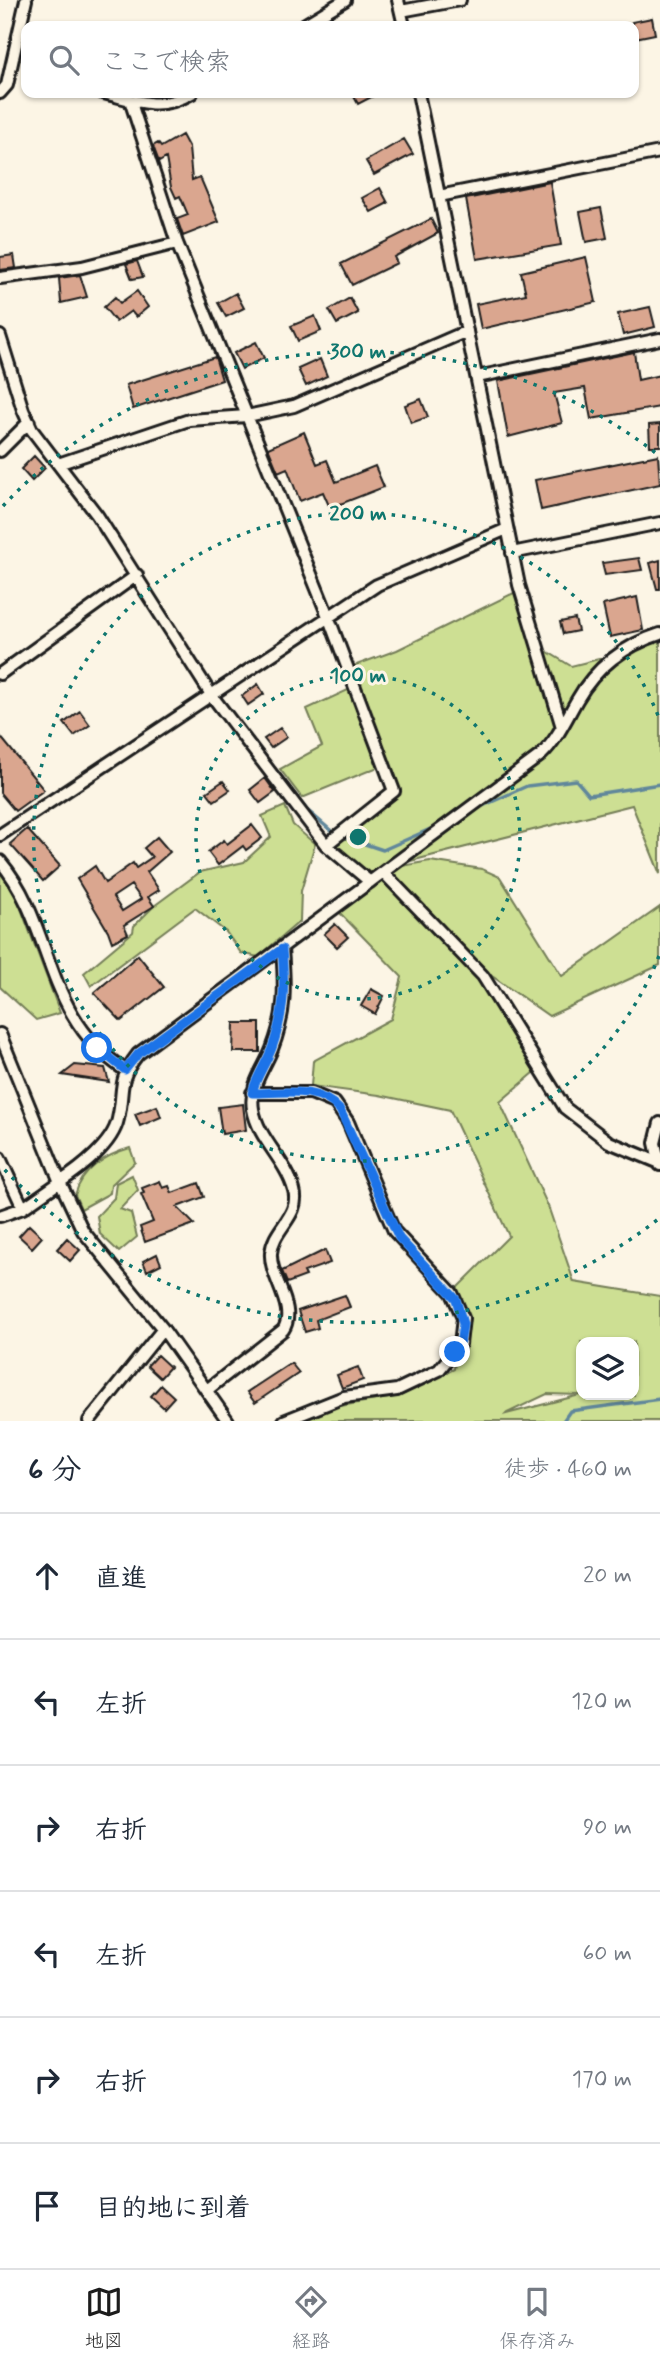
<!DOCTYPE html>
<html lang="ja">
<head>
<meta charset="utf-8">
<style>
	body { margin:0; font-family:Mynerve,"Klee One",sans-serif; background:#f2f2f3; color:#1f2937 }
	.controls { position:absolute; right:21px; bottom:21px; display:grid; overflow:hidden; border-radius:14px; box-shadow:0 2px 5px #0004 }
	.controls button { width:63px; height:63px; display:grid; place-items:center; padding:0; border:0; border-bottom:2px solid #e0e1e3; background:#fff; color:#1f2937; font:35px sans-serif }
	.stop { position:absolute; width:21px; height:21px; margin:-16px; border:5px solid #1a73e8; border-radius:50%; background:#fff }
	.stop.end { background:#1a73e8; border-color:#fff; box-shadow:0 2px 7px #0008 }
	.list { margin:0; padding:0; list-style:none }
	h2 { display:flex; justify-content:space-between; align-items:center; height:91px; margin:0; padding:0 28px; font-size:30px }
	h2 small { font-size:23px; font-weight:400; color:#747a83 }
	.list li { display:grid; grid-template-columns:46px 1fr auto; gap:21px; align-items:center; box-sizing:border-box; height:126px; padding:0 28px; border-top:2px solid #e0e1e3 }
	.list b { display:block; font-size:26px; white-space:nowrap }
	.list em { font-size:23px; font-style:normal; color:#747a83 }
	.icon { flex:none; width:38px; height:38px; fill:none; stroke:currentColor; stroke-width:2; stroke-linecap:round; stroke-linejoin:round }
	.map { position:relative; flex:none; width:660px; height:1421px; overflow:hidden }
	.search { position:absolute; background:#fff; box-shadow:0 2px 5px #0004; left:21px; right:21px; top:21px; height:77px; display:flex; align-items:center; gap:18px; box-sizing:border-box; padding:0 24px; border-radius:14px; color:#747a83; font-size:26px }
	.sheet { height:847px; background:#fff }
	nav { display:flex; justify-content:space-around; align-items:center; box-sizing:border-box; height:98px; border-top:2px solid #e0e1e3; background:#fff; font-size:19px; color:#747a83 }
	nav a { display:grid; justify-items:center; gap:4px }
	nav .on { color:#1c1c1c }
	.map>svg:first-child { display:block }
	.green { fill:#cddf93; stroke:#747e58; stroke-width:2; fill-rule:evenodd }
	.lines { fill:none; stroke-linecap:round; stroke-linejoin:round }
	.stream { stroke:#61879b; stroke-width:3.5 }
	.building { fill:#daa68f; stroke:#1c1c1c; stroke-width:2; fill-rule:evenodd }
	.minor-casing { stroke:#1c1c1c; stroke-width:16 }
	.minor { stroke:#fcf5e5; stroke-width:10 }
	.route { stroke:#1a73e8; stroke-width:9 }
	.ring { fill:none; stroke:#0f766e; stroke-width:3.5; stroke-dasharray:3.5 7 }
	.centre { fill:#0f766e; stroke:#fcf5e5; stroke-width:3.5 }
	.ring-label { font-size:21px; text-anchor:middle; font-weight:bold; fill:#0f766e; stroke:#fcf5e5; stroke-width:6; stroke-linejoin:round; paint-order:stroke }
</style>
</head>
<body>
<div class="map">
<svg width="660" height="1421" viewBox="0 0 660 1421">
	<rect width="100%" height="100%" fill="#fcf5e5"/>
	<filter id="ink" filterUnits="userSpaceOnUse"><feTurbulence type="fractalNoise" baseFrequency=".0143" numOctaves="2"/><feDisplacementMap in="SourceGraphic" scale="14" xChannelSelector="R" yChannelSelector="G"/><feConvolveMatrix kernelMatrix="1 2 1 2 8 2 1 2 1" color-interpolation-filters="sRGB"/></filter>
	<g filter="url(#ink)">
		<path class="green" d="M520,590L535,644L571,666L643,648L660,640V874L632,805L387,867L369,878L332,843L397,791L348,668L397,650Z
			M350,689L383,765L302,798L280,769L322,746L307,709Z
			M285,806L293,825L315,844L301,891L300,921L258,957L241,953L226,932L195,908L91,986L84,973L133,932L134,926L154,906L200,872L244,862L271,837L262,816Z
			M430,861L482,869L500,877L562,976L660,907V965L549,1016L469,960L535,1072L500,1102L548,1206L574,1282L660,1296V1421H292L328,1408L400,1396L454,1369L463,1318L452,1293L509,1236L450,1110L379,1095L311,1086L313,1061L391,1019L402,977L339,912L391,868ZM581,1342H634V1395H581ZM547,1394L580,1395L506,1414L507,1413Z
			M0,870L11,882L60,1013L36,1020L0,987Z
			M130,1148L135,1162L111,1185L110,1193L81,1209L75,1195C82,1170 105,1155 130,1148Z
			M132,1175L138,1190L120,1209L131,1213L137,1237L119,1252L100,1234L97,1216L114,1198L116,1183Z"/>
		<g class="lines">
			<path class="stream" d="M238,722L307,810L335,834L383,850L437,826
				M476,809L527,786L576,780L589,795L660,784
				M0,842L44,812
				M563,1421L570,1411L660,1399"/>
		</g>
		<path class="building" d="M652,18L655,34L635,38L632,22Z
			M352,93H379L358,104Z
			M182,135L189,148L192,180L200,177L219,222L183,236L177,219L188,215L180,196L176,198L171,187L166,158L159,162L153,146L158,143L161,147Z
			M404,139L413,154L374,175L366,161Z
			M550,182L561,245L477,259L466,199Z
			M380,188L388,203L371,212L362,198Z
			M601,208L607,238L586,242L580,212Z
			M431,219L438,233L394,257L397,263L352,285L341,264Z
			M14,255L16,268L0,270V257Z
			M586,257L596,302L481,329L476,304L526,294L521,272Z
			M137,261L143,277L132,279L126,264Z
			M80,275L87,297L61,303L59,278Z
			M137,291L148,307L136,317L131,311L116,322L104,307L115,297L120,303Z
			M236,293L244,308L226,317L218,303Z
			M350,298L358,313L337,324L329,310Z
			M650,307L655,327L623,335L618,314Z
			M315,316L321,331L298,341L291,326Z
			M256,342L264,358L242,369L234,353Z
			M634,352L638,380L660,375V407L591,419L585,388L554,393L562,423L508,437L498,381Z
			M215,357L222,380L133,409L126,385Z
			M320,359L327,376L306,386L298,369Z
			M421,399L428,417L411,423L405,405Z
			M660,424V446H650L649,425Z
			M304,432L317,464L327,460L336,482L375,466L384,487L330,508L323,492L300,501L287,468L278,472L268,448Z
			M658,455L660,484L541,510L535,480Z
			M34,456L45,468L32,481L21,469Z
			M639,558L642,570L605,575L602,563Z
			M660,560V589H657L650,563Z
			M637,597L643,630L610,637L603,605Z
			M575,619L578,631L563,634L560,622Z
			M258,684L264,694L248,705L242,696Z
			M80,711L90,725L74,736L64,723Z
			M280,728L287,737L271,748L264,739Z
			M0,736L44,790L15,811L0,793Z
			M265,778L275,792L260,803L250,790Z
			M223,781L230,790L214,801L207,792Z
			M252,825L262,838L246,850L243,846L218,865L208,852L224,840L227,844Z
			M27,829L60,866L43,881L10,844Z
			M157,837L170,852L147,872L159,890L148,897L154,906L124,925L128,934L112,942L108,931L77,879L95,866L105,883L133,863L136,868L152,857L144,848ZM131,885L141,899L122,911L113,897Z
			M335,924L348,937L337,947L324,934Z
			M138,955L164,987L121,1021L94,993Z
			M371,989L384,996L375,1014L361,1006Z
			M234,1023H260V1052H233Z
			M75,1065L105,1068L109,1082L62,1075Z
			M243,1104L246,1130L222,1134L218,1107Z
			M157,1106L161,1117L140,1126L135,1114Z
			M160,1181L163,1188L169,1186L172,1193L199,1183L204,1197L177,1207L194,1224L145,1242L140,1227L153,1222L141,1194L144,1193L142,1188Z
			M29,1225L42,1237L32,1248L19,1236Z
			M67,1238L80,1250L70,1261L57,1249Z
			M325,1250L330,1263L304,1272L306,1276L287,1283L282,1271Z
			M157,1254L161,1264L147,1271L143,1261Z
			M345,1295L350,1307L316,1320L318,1328L305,1332L298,1311Z
			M157,1355L170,1367L160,1378L147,1366Z
			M291,1363L299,1373L255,1403L247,1392Z
			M358,1367L363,1380L342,1388L337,1375Z
			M161,1385L174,1397L164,1408L151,1396Z"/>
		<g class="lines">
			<defs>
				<path id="minor" d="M398,0L404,26
					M401,11L460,0
					M302,26L345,0
					M0,93L7,85L26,0
					M103,93C138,101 159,112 192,93
					M418,93L519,585L562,727
					M130,100L177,243L328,616L394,791L326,845
					M439,196L660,152
					M0,278L82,267L177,243
					M0,336L23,410L32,430L97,515L212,696L326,845L370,882
					M477,377L660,339
					M0,451L29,422
					M58,464L189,420L247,416L294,406L467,331
					M512,553L660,523
					M0,674L137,575
					M0,835L377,585L507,529
					M0,861C55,926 42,1016 125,1070
					M384,873L483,976L565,1108L609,1142L660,1163
					M0,1034L60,1182L23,1208L0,1216
					M252,1093H311L335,1103L348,1122L394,1231L452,1293L463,1318L460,1344L439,1370L397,1390L344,1397L284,1421
					M660,1123L655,1143L660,1165
					M0,1158L23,1208
					M207,1390L283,1330C298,1308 269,1277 271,1253C273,1228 301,1216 294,1190C286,1160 258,1139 253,1109C249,1086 264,1069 272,1049C286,1013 285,987 282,949
					M89,1421L163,1329
					M228,1421L163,1329L83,1231L60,1182C80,1169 113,1144 118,1119C125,1089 116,1082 138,1054L541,755C557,740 566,719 577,700C595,668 625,645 660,634"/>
			</defs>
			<use href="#minor" class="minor-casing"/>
			<use href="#minor" class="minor"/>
		</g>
	</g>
	<g class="lines" filter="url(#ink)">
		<path class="route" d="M97,1048L125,1070L138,1054L282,949C285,987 285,1011 272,1048C266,1064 256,1077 252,1093C282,1093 318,1085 340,1110L399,1238L456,1299L463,1324L461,1338L455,1352"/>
	</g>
	<g class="ring">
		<circle cx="358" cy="837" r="162"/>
		<path d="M659 956A324 324 0 1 1 659 718"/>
		<path d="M657 1220A486 486 0 0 1 3 1168M3 506A486 486 0 0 1 657 454"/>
	</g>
	<circle cx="358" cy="837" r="10" class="centre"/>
	<g class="ring-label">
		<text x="358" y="358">300 m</text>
		<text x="358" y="520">200 m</text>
		<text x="358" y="682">100 m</text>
	</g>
</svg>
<div class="controls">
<button><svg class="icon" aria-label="layers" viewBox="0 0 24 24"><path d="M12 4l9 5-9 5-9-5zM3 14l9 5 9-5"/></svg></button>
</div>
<div class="stop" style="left:97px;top:1048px"></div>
<div class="stop end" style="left:455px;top:1352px"></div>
<div class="search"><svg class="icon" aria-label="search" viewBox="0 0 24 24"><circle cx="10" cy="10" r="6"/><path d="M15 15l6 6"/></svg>ここで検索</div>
</div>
<section class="sheet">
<h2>6 分<small>徒歩 · 460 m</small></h2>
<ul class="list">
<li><svg class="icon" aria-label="ahead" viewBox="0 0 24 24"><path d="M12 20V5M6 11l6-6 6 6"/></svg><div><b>直進</b></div><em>20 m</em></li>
<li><svg class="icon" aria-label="left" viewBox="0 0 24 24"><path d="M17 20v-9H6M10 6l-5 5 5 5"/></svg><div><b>左折</b></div><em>120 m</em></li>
<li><svg class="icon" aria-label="right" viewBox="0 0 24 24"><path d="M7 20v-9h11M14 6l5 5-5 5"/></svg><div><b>右折</b></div><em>90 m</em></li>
<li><svg class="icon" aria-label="left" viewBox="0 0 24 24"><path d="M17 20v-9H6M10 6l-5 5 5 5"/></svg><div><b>左折</b></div><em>60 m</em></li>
<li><svg class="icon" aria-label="right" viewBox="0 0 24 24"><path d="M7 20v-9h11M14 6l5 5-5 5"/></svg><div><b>右折</b></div><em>170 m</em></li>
<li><svg class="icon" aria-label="arrive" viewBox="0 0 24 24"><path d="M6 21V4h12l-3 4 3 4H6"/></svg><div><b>目的地に到着</b></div></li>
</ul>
</section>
<nav>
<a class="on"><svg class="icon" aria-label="map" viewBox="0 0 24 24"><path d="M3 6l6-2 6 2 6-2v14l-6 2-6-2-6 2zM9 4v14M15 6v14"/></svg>地図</a>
<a><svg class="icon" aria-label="directions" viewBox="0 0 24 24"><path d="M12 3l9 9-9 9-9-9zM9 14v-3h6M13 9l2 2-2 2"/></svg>経路</a>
<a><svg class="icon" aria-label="saved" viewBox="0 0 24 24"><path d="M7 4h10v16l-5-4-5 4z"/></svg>保存済み</a>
</nav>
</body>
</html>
